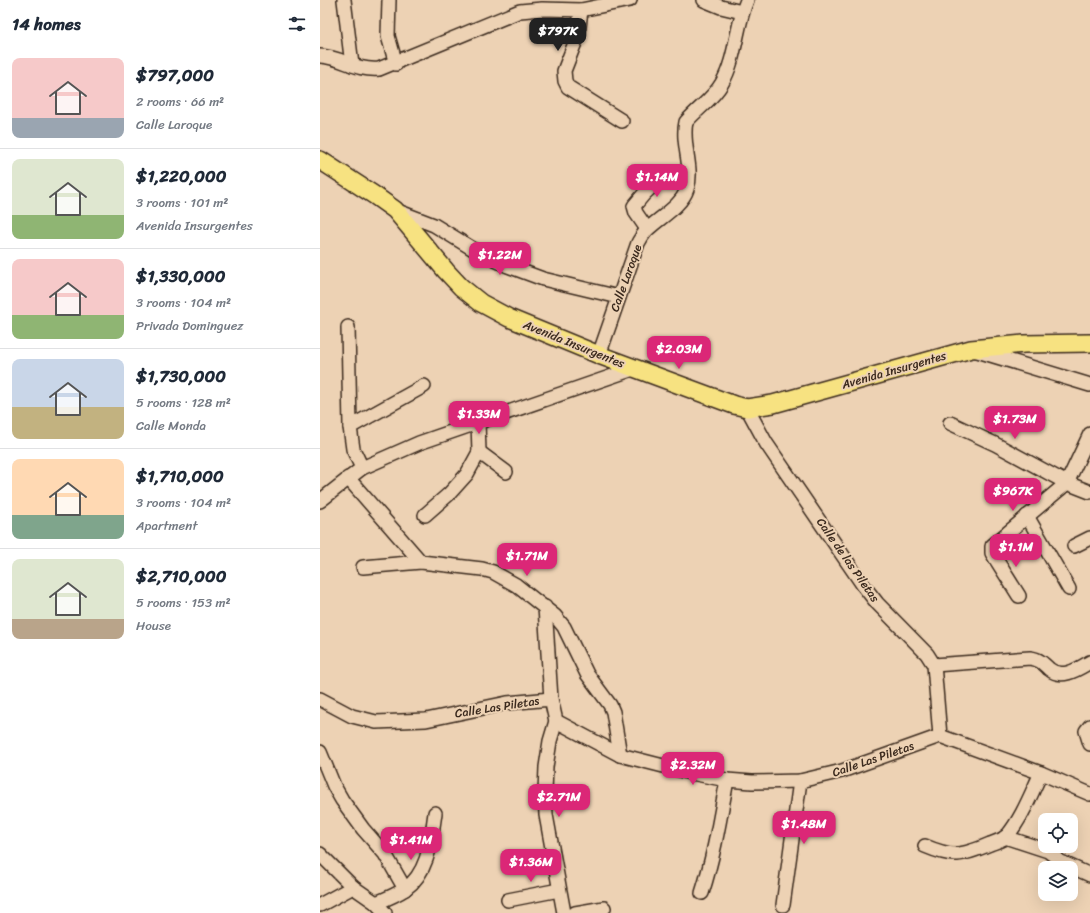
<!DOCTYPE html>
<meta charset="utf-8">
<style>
:root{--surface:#fff;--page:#f6f6f7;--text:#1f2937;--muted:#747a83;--line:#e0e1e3;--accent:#db2777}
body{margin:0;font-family:Sriracha,sans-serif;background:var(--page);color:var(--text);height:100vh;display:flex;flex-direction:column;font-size:15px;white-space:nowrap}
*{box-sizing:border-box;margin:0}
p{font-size:13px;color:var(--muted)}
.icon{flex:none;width:22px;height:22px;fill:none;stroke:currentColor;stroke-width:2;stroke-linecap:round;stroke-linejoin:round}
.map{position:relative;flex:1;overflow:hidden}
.panel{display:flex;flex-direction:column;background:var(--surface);width:320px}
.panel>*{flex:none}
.fabs{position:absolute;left:718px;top:813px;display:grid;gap:8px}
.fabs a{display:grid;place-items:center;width:40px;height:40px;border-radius:8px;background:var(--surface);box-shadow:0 4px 16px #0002;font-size:20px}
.price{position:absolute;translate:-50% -34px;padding:0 9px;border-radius:8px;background:var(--accent);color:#fff;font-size:13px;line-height:26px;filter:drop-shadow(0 1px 2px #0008)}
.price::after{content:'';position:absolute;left:50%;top:24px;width:12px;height:9px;margin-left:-6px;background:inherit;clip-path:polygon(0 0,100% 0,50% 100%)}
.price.active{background:#222;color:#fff}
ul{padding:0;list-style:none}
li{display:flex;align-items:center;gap:12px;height:100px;padding:0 12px}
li+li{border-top:1px solid var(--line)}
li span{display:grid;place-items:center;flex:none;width:112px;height:80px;border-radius:8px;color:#555}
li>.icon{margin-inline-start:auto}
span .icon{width:48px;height:48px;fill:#fffc;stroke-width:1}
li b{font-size:17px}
h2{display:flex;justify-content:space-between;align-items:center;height:48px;padding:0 12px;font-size:17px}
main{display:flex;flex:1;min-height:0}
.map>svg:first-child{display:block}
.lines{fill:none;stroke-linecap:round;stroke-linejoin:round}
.minor-casing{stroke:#3b2a1e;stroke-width:16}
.major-casing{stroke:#3b2a1e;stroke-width:20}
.minor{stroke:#edd2b4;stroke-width:13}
.major{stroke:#f7e281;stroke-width:17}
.labels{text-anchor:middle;stroke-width:4;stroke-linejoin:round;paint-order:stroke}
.street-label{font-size:12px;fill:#3b2a1e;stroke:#edd2b4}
</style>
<main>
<section class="panel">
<h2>14 homes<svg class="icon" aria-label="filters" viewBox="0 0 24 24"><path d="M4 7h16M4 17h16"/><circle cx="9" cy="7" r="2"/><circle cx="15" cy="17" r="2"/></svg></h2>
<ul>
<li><span style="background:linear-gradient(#f6c9c9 75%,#9aa5b1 0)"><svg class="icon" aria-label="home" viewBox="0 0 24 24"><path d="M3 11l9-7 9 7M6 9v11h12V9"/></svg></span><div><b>$797,000</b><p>2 rooms · 66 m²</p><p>Calle Laroque</p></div></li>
<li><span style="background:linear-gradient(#dfe7d0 70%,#8fb573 0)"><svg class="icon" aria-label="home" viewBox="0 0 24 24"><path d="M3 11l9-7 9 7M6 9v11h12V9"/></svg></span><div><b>$1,220,000</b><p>3 rooms · 101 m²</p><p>Avenida Insurgentes</p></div></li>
<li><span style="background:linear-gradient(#f6c9c9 70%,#8fb573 0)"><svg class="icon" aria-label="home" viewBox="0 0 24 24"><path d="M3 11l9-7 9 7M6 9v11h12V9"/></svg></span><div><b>$1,330,000</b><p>3 rooms · 104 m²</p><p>Privada Dominguez</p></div></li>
<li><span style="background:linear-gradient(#c9d6e8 60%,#c2b280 0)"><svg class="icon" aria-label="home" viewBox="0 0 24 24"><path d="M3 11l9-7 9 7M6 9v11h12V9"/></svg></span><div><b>$1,730,000</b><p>5 rooms · 128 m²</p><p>Calle Monda</p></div></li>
<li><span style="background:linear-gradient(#ffd9b3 70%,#7fa58c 0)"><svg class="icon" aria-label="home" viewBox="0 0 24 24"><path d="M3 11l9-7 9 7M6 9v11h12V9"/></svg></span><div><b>$1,710,000</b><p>3 rooms · 104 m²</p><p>Apartment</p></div></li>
<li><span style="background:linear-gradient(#dfe7d0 75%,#b9a48a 0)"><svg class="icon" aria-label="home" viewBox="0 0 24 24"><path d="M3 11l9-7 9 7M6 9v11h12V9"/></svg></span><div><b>$2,710,000</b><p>5 rooms · 153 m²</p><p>House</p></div></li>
</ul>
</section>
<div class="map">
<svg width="770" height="913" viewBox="0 0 770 913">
<rect width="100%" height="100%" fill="#edd2b4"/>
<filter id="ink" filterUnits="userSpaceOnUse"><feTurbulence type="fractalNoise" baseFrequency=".025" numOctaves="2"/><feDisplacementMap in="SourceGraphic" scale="8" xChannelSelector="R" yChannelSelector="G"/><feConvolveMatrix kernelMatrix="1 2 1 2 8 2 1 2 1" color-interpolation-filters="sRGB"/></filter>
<g filter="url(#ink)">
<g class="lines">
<!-- minor casing -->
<g class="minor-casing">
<g id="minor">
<path d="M24 0 32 65"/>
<path d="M69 0 68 36 76 64"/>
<path d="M384 0 401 7 422 12"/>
<path d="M261 10 258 35 244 71 245 81 248 87 256 92 302 121"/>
<path d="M0 56C22 57 35 71 59 69L200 11 222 9 261 10 310 0"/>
<path d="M75 210 114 225 158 252 188 266 223 279 299 297"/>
<path d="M327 229 316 213 314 206 324 194 342 177"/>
<path d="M28 327 30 427 33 449 42 468"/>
<path d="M654 350 770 385"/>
<path d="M279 355 318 243C321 238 324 232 329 228 341 217 362 205 367 189 374 167 361 144 366 122 378 108 393 99 402 83 416 59 416 26 427 0"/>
<path d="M427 408 446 443 543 585 557 603 607 654 614 665 620 736"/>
<path d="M630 423 675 444 747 483 770 492"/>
<path d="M30 427 104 386"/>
<path d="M159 452 186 472"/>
<path d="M28 478 101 562 162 569 173 572 196 585 235 616 244 627 267 674 290 705 293 712 300 755"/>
<path d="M0 501 42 468 99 443 316 368"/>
<path d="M105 515 129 494 147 474 159 452 158 422"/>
<path d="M707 516 749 589"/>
<path d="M754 546 770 538"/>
<path d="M43 567 101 562"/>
<path d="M699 596 672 553V546L747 483 770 434"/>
<path d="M225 607 231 699"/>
<path d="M614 665 710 658C719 659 723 663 729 669 742 680 758 669 770 662"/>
<path d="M0 699 32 716 56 722 106 720 187 703 231 699 236 721 300 755 371 773 407 780 432 782 480 781 522 771 620 736 721 773 770 794"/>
<path d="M236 721 230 741 226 767 225 792 226 815 244 913"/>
<path d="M770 726 766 731 770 744"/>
<path d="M0 752 14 786 22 800 43 829 65 854 85 889"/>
<path d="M685 837 728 851 736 857 740 868"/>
<path d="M605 846C633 858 642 856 670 844 675 842 683 840 687 836 702 818 711 794 721 773"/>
<path d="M0 854 33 887 56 903 65 913"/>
<path d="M739 861 770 875"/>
<path d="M382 893C394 856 400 818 407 780"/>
<path d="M188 900 239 890"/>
<path d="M56 903C66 899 76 895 85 889 109 872 111 840 115 813"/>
<path d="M0 905 33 887"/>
<path d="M463 905 480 781"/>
<path d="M255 913 284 908"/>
</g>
</g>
<!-- major casing -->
<g class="major-casing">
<path id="major" d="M0 160 54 195 75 210 126 271 141 287 161 303 189 318 279 355 414 405 427 408 453 404 651 349 704 344 770 343"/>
</g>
<!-- minor -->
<use href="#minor" class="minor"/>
<!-- major -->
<use href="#major" class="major"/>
</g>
</g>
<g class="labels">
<!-- street labels -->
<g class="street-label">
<text transform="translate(306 278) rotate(-70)" y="4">Calle Laroque</text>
<text transform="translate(254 344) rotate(22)" y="4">Avenida Insurgentes</text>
<text transform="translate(574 370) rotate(-16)" y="4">Avenida Insurgentes</text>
<text transform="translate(528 560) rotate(55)" y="4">Calle de las Piletas</text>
<text transform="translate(177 707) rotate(-9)" y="4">Calle Las Piletas</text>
<text transform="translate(553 759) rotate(-19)" y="4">Calle Las Piletas</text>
</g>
</g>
</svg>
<div class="fabs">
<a><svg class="icon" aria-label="locate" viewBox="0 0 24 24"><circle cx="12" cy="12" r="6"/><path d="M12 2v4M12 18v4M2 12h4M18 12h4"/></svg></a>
<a><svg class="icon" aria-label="layers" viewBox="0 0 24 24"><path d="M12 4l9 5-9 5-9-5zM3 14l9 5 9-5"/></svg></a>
</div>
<b class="price active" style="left:238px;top:52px">$797K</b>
<b class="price" style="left:337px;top:198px">$1.14M</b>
<b class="price" style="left:180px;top:276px">$1.22M</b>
<b class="price" style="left:359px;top:370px">$2.03M</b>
<b class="price" style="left:159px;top:435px">$1.33M</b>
<b class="price" style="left:695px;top:440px">$1.73M</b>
<b class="price" style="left:693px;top:512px">$967K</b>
<b class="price" style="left:696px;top:568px">$1.1M</b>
<b class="price" style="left:207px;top:577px">$1.71M</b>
<b class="price" style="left:373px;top:786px">$2.32M</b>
<b class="price" style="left:239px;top:818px">$2.71M</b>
<b class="price" style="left:484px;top:845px">$1.48M</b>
<b class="price" style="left:91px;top:861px">$1.41M</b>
<b class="price" style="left:211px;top:883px">$1.36M</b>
</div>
</main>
